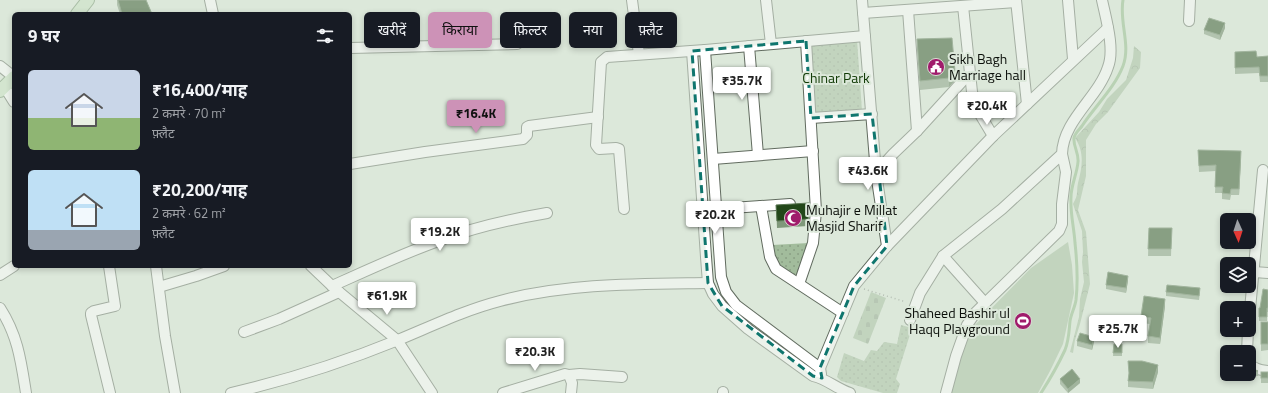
<!DOCTYPE html>
<html lang="hi">
<meta charset="utf-8">
<style>
:root{--surface:#171b24;--page:#242831;--text:#f1f3f6;--muted:#9ea1a6;--accent:#cd92b7}
body{margin:0;font-family:"Titillium Web","Noto Sans Devanagari",sans-serif;background:var(--page);color:var(--text);height:100vh;display:flex;flex-direction:column;font-size:15px;white-space:nowrap}
*{box-sizing:border-box;margin:0}
p{font-size:13px;color:var(--muted)}
.icon{flex:none;width:22px;height:22px;fill:none;stroke:currentColor;stroke-width:2;stroke-linecap:round;stroke-linejoin:round}
.map{position:relative;flex:1;overflow:hidden}
.details{position:absolute;left:12px;top:12px;width:340px;height:256px;display:flex;flex-direction:column;background:var(--surface);border-radius:6px;box-shadow:0 2px 6px #0003}
.details>*{flex:none}
.hud{position:absolute;left:364px;top:12px;width:380px;height:36px;display:flex;gap:8px}
.needle{width:26px;rotate:177deg}
.fabs{position:absolute;left:1220px;top:213px;display:grid;gap:8px}
.fabs a{display:grid;place-items:center;width:36px;height:36px;border-radius:6px;background:var(--surface);box-shadow:0 2px 6px #0003;font-size:20px}
.price{position:absolute;translate:-50% -34px;padding:0 9px;border-radius:4px;background:#fff;color:#222;font-size:13px;line-height:26px;filter:drop-shadow(0 1px 2px #0008)}
.price::after{content:'';position:absolute;left:50%;top:24px;width:12px;height:9px;margin-left:-6px;background:inherit;clip-path:polygon(0 0,100% 0,50% 100%)}
.price.selected{background:var(--accent);color:#111}
ul{padding:0;list-style:none}
li{display:flex;align-items:center;gap:12px;height:100px;padding:0 16px}
li span{display:grid;place-items:center;flex:none;width:112px;height:80px;border-radius:6px;color:#555}
li>.icon{margin-inline-start:auto}
span .icon{width:48px;height:48px;fill:#fffc;stroke-width:1}
li b{font-size:17px}
h2{display:flex;justify-content:space-between;align-items:center;height:48px;padding:0 16px;font-size:17px}
.pill{padding:0 14px;border-radius:6px;background:var(--surface);box-shadow:0 2px 6px #0003;font-size:14px;line-height:36px}
.pill.selected{background:var(--accent);color:#111}
.map>svg:first-child{display:block}
.grass{fill:url(#grass-dots)}
.forest{fill:url(#forest-crowns)}
.cemetery{fill:url(#cemetery-stones)}
.pitch{fill:#a2bc9c}
.lines{fill:none;stroke-linecap:round;stroke-linejoin:round}
.stream{stroke:#8eb885;stroke-width:3}
.minor-casing{stroke:#616b5f;stroke-width:12}
.major-casing{stroke:#6c8c66;stroke-width:14}
.path{stroke:#838b81;stroke-width:1.5;stroke-dasharray:1 3;stroke-linecap:butt}
.minor{stroke:#fff;stroke-width:10}
.major{stroke:#c7e3c1;stroke-width:12}
.wall{fill:#7f987a}
.shaded-wall{fill:#5a7753}
.building{fill:#224719;stroke:#5a7753}
.marked{fill:none;stroke:#0f766e;stroke-width:3;stroke-dasharray:8 5;stroke-linejoin:round}
.labels{text-anchor:middle;stroke-width:4;stroke-linejoin:round;paint-order:stroke}
.poi-label{font-size:14px;fill:#0b0f0a;stroke:#dce8da;text-anchor:start}
.park-label{font-size:14px;fill:#0f3904;stroke:#dce8da}
</style>
<div class="map">
<svg width="1268" height="393" viewBox="0 0 1268 393">
<defs>
<pattern id="grass-dots" width="8" height="8" patternUnits="userSpaceOnUse"><rect width="8" height="8" fill="#a2bc9c"/><path d="M2 2h.1M6 6h.1" fill="none" stroke="#8aa085" stroke-width="1.8" stroke-linecap="round"/></pattern>
<pattern id="forest-crowns" width="20" height="18" patternUnits="userSpaceOnUse"><rect width="20" height="18" fill="#a2bc9c"/><path d="M2 6a3 3 0 1 1 6 0M12 15a3 3 0 1 1 6 0" fill="none" stroke="#8aa085"/></pattern>
<pattern id="cemetery-stones" width="16" height="16" patternUnits="userSpaceOnUse"><rect width="16" height="16" fill="#a2bc9c"/><path d="M2 7V4a2 2 0 0 1 4 0v3zM10 15v-3a2 2 0 0 1 4 0v3z" fill="#8aa085"/></pattern>
</defs>
<rect width="100%" height="100%" fill="#dce8da"/>
<!-- grass -->
<g class="grass">
<path d="M857 40 862 111 815 115 810 44Z"/>
<path d="M809 243 798 279 775 264 772 245Z"/>
<path d="M901 325 912 328 896 379 900 384 897 393H883L841 381 837 377 844 353 864 361 871 350 877 351 884 342 897 344Z"/>
</g>
<!-- forest -->
<path class="forest" d="M1134 46 1141 52 1140 68 1108 112 1096 124 1086 140V176L1078 210 1086 232 1090 284 1080 324 1075 340 1073 353 1070 352 1079 317 1080 299 1084 282 1082 262 1083 252 1082 231 1073 204C1079 193 1076 194 1078 183 1082 167 1085 153 1075 138L1099 112 1107 99 1126 80 1133 58Z"/>
<!-- cemetery -->
<path class="cemetery" d="M871 292 886 298 868 344 853 338Z"/>
<!-- pitch -->
<path class="pitch" d="M1068 242 1072 265 1074 293 1063 344 1050 371 1038 393H950L956 370 970 330 1031 268Z"/>
<g class="lines">
<!-- stream -->
<path class="stream" d="M1041 393C1050 379 1058 365 1065 350 1069 340 1069 331 1070 321 1071 314 1075 307 1076 300 1078 282 1077 261 1075 243 1074 227 1070 213 1071 197 1071 185 1077 174 1078 162 1079 153 1073 146 1074 138 1075 133 1079 130 1082 126 1095 106 1114 89 1123 66 1131 45 1119 22 1123 0"/>
<!-- minor casing -->
<g class="minor-casing">
<g id="minor">
<path d="M210 0 213 14"/>
<path d="M632 0 639 54"/>
<path d="M766 0 771 44"/>
<path d="M1016 0 1027 104"/>
<path d="M1068 0 1073 59"/>
<path d="M963 6 972 92 978 111 993 136"/>
<path d="M908 10 917 131"/>
<path d="M863 13 1016 2"/>
<path d="M1189 21 1190 0"/>
<path d="M749 46 758 155"/>
<path d="M350 48 517 44"/>
<path d="M705 50 721 277 726 292 736 305 820 368 821 374"/>
<path d="M692 51 706 257 708 283 713 294 722 306 748 329 813 376C827 379 837 389 850 393"/>
<path d="M0 66 14 77"/>
<path d="M4 86 14 102"/>
<path d="M811 118 872 114"/>
<path d="M713 159 813 151"/>
<path d="M350 164 425 152 523 139 527 135V127L529 126 598 117"/>
<path d="M876 173 893 154 917 131 969 74"/>
<path d="M761 206 770 257 776 269 843 313"/>
<path d="M624 209 619 149 616 148 599 149 596 145 601 62 607 57 705 50 865 36"/>
<path d="M717 209 790 204"/>
<path d="M887 246 993 136 1108 28"/>
<path d="M943 256 985 303"/>
<path d="M109 266 115 306 94 311 91 313V315L110 393"/>
<path d="M156 266 165 336 175 393"/>
<path d="M311 266 332 286 397 340 432 393"/>
<path d="M1254 272 1268 273"/>
<path d="M0 275 14 266"/>
<path d="M799 284 813 243 816 211 806 41"/>
<path d="M332 286C368 270 404 253 441 240 475 227 512 219 547 213"/>
<path d="M159 287 196 276 224 266"/>
<path d="M0 308C18 336 21 361 26 393"/>
<path d="M910 320 920 293 943 256 1002 209 1062 154C1063 120 1098 98 1108 67 1115 49 1106 19 1102 0"/>
<path d="M1249 320 1263 170"/>
<path d="M244 332 279 319 339 292"/>
<path d="M1247 352 1248 330"/>
<path d="M1249 363C1254 369 1260 370 1268 371"/>
<path d="M820 368 854 286 887 246 876 173 862 0"/>
<path d="M569 375 572 383 571 393"/>
<path d="M231 393C288 380 344 362 398 340 432 326 465 310 500 301 567 283 639 284 708 283"/>
<path d="M503 393 565 374 569 375 580 374 622 377"/>
<path d="M723 393V392"/>
<path d="M946 393 956 356 967 325 976 312 1059 231 1062 224V204L1066 172 1062 154"/>
</g>
</g>
<!-- major casing -->
<g class="major-casing">
<g id="major">
<path d="M77 14 88 0"/>
<path d="M0 91 14 77"/>
</g>
</g>
<!-- path -->
<path class="path" d="M864 289 906 302"/>
<!-- minor -->
<use href="#minor" class="minor"/>
<!-- major -->
<use href="#major" class="major"/>
</g>
<!-- wall -->
<g class="wall">
<path d="M117 0H146L152 14H120L117 5Z"/>
<path d="M1225 28 1220 40 1204 34V30Z"/>
<path d="M917 39 955 80 949 87 920 90 917 48Z"/>
<path d="M1235 52 1257 57 1268 56V82H1260L1259 73 1235 74Z"/>
<path d="M1198 150 1241 157 1239 195H1231L1230 200 1222 199V193H1215L1216 171 1199 172Z"/>
<path d="M776 205 809 210 808 226 777 228Z"/>
<path d="M1149 228H1172L1171 256H1148Z"/>
<path d="M1128 280 1126 293 1106 289V285Z"/>
<path d="M1268 290V312H1267V321H1259V308H1260Z"/>
<path d="M1166 292H1200L1199 300 1166 296Z"/>
<path d="M1165 306 1160 344 1148 343V336L1150 324 1141 323V316Z"/>
<path d="M1261 322H1268V350L1261 351Z"/>
<path d="M1077 341 1094 342 1092 350 1077 346Z"/>
<path d="M1114 344H1122V356H1113Z"/>
<path d="M1128 361 1158 372 1153 389 1128 387V381L1129 374Z"/>
<path d="M1249 367 1258 371V376L1239 377V374H1249Z"/>
<rect x="1261" y="372" width="7" height="11"/>
<path d="M1060 379 1080 383 1068 393 1060 384Z"/>
</g>
<!-- shaded-wall -->
<g class="shaded-wall">
<path d="M1225 23V28L1220 40V35Z"/>
<path d="M955 71V80L949 87V78Z"/>
<path d="M1241 151V157L1239 195V189Z"/>
<path d="M1128 276V280L1126 293V288Z"/>
<path d="M1165 299V306L1160 344V338Z"/>
<path d="M1094 337V342L1092 350V345Z"/>
<path d="M1158 365V372L1153 389V382Z"/>
<path d="M1080 379V383L1068 393V389Z"/>
</g>
<!-- building -->
<g class="building">
<path d="M118 0H146L152 14H122Z"/>
<path d="M1209 18 1225 23 1220 35 1204 30Z"/>
<path d="M952 38 955 71 949 78 920 81 917 39Z"/>
<path d="M1256 51 1257 57 1268 56V76H1260L1259 67 1235 68V52Z"/>
<path d="M1198 150 1241 151 1239 189H1231L1230 194 1222 193 1223 187H1215L1216 165 1199 166Z"/>
<path d="M809 203 808 219 777 221 776 205Z"/>
<path d="M1149 228H1172L1171 249H1148Z"/>
<path d="M1108 272 1128 276 1126 288 1106 285Z"/>
<path d="M1167 285 1200 288 1199 296 1166 292Z"/>
<path d="M1263 289 1268 290V308H1267V317H1259V308H1260Z"/>
<path d="M1144 296 1165 299 1160 338 1148 336 1151 318 1141 316Z"/>
<rect x="1261" y="322" width="7" height="22"/>
<path d="M1080 333 1094 337 1092 345 1077 341Z"/>
<path d="M1114 344H1122V353H1113Z"/>
<path d="M1128 361H1142L1158 365 1153 382 1128 381 1129 373Z"/>
<path d="M1249 367 1258 371 1249 372Z"/>
<path d="M1072 369 1080 379 1068 389 1060 379Z"/>
<rect x="1261" y="372" width="7" height="6"/>
</g>
<!-- marked area -->
<path d="M0 0H1268V393H0ZM806 41 811 118 872 114 887 246 854 286 820 368 822 378 813 376 722 306 708 283 692 51Z" fill="#dce8da" fill-opacity=".55" fill-rule="evenodd"/>
<path class="marked" d="M806 41 811 118 872 114 887 246 854 286 820 368 822 378 813 376 722 306 708 283 692 51Z"/>
<!-- icons -->
<defs>
<g id="civic-disc" transform="scale(0.9)"><circle r="9.5" fill="#a01c6b" stroke="#dce8da"/><path d="M-.6-6.5H3V-4.5H.6V-3L4-1V1h2V6H-6V1h2V-1L-.6-3ZM-1.2 2.5V6h2.4V2.5Z" fill="#fff"/></g>
<g id="mosque-disc" transform="scale(0.9)"><circle r="9.5" fill="#a01c6b" stroke="#dce8da"/><path d="M3.5-4.9A6 6 0 1 0 3.5 4.9A5 5 0 1 1 3.5-4.9Z" fill="#fff"/></g>
<g id="stadium-disc" transform="scale(0.9)"><circle r="9.5" fill="#a01c6b" stroke="#dce8da"/><path d="M0-5a6.5 5 0 1 0 0 10a6.5 5 0 1 0 0-10ZM-3.5-1.8h7v3.6h-7Z" fill="#fff"/></g>
</defs>
<g fill-rule="evenodd">
<use href="#civic-disc" x="936" y="67"/>
<use href="#mosque-disc" x="793" y="218"/>
<use href="#stadium-disc" x="1023" y="321"/>
</g>
<g class="labels">
<!-- poi labels -->
<g class="poi-label">
<text x="949" y="64">Sikh Bagh<tspan x="949" dy="16">Marriage hall</tspan></text>
<text x="806" y="215">Muhajir e Millat<tspan x="806" dy="16">Masjid Sharif</tspan></text>
<text x="1010" y="318" text-anchor="end">Shaheed Bashir ul<tspan x="1010" dy="16">Haqq Playground</tspan></text>
</g>
<!-- park labels -->
<g class="park-label">
<text x="836" y="83">Chinar Park</text>
</g>
</g>
</svg>
<div class="fabs">
<a><svg class="needle" viewBox="-14 -14 28 28"><path d="M0-13l5 13h-10z" fill="#e53935"/><path d="M0 13l5-13h-10z" fill="#9ea1a6"/></svg></a>
<a><svg class="icon" aria-label="layers" viewBox="0 0 24 24"><path d="M12 4l9 5-9 5-9-5zM3 14l9 5 9-5"/></svg></a>
<a>+</a>
<a>−</a>
</div>
<b class="price" style="left:742px;top:101px">₹35.7K</b>
<b class="price" style="left:987px;top:126px">₹20.4K</b>
<b class="price selected" style="left:476px;top:134px">₹16.4K</b>
<b class="price" style="left:868px;top:191px">₹43.6K</b>
<b class="price" style="left:715px;top:235px">₹20.2K</b>
<b class="price" style="left:440px;top:252px">₹19.2K</b>
<b class="price" style="left:387px;top:316px">₹61.9K</b>
<b class="price" style="left:1118px;top:349px">₹25.7K</b>
<b class="price" style="left:535px;top:372px">₹20.3K</b>
<div class="hud">
<a class="pill">खरीदें</a>
<a class="pill selected">किराया</a>
<a class="pill">फ़िल्टर</a>
<a class="pill">नया</a>
<a class="pill">फ़्लैट</a>
</div>
<section class="details">
<h2>9 घर<svg class="icon" aria-label="filters" viewBox="0 0 24 24"><path d="M4 7h16M4 17h16"/><circle cx="9" cy="7" r="2"/><circle cx="15" cy="17" r="2"/></svg></h2>
<ul>
<li><span style="background:linear-gradient(#c9d6e8 60%,#8fb573 0)"><svg class="icon" aria-label="home" viewBox="0 0 24 24"><path d="M3 11l9-7 9 7M6 9v11h12V9"/></svg></span><div><b>₹16,400/माह</b><p>2 कमरे · 70 m²</p><p>फ़्लैट</p></div></li>
<li><span style="background:linear-gradient(#bfe0f5 75%,#9aa5b1 0)"><svg class="icon" aria-label="home" viewBox="0 0 24 24"><path d="M3 11l9-7 9 7M6 9v11h12V9"/></svg></span><div><b>₹20,200/माह</b><p>2 कमरे · 62 m²</p><p>फ़्लैट</p></div></li>
</ul>
</section>
</div>
